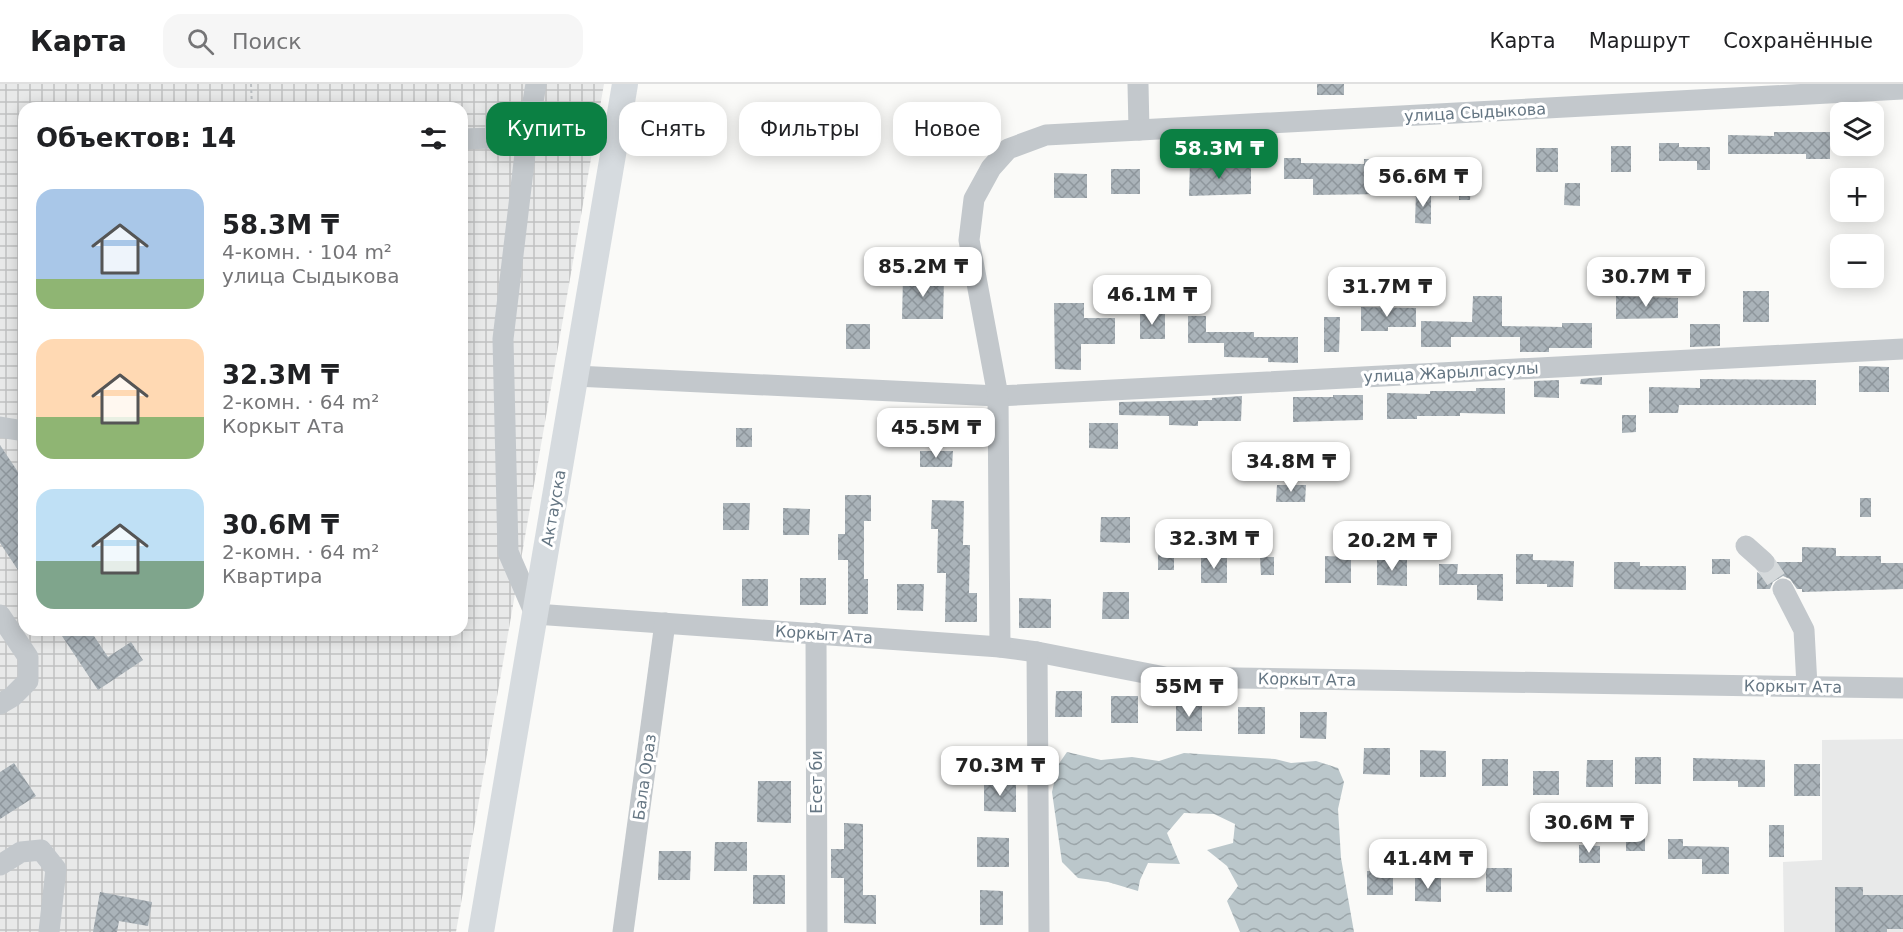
<!DOCTYPE html>
<html lang="ru">
<meta charset="utf-8">
<style>
:root{--surface:#fff;--page:#f6f6f6;--text:#202124;--muted:#757577;--line:#e0e0e0;--accent:#0b8043}
body{margin:0;font-family:"DejaVu Sans",sans-serif;background:var(--page);color:var(--text);height:100vh;display:flex;flex-direction:column;font-size:22px;white-space:nowrap}
*{box-sizing:border-box;margin:0}
p{font-size:20px;color:var(--muted)}
.icon{flex:none;width:33px;height:33px;fill:none;stroke:currentColor;stroke-width:2;stroke-linecap:round;stroke-linejoin:round}
.map{position:relative;flex:1;overflow:hidden}
.side{position:absolute;left:18px;top:18px;width:450px;height:534px;display:flex;flex-direction:column;background:var(--surface);border-radius:18px;box-shadow:0 3px 15px #0003}
.side>*{flex:none}
.top-card{position:absolute;left:486px;top:18px;width:570px;height:54px;display:flex;gap:12px}
.tools{position:absolute;left:1830px;top:18px;display:grid;gap:12px}
.tools a{display:grid;place-items:center;width:54px;height:54px;border-radius:12px;background:var(--surface);box-shadow:0 3px 15px #0003;font-size:30px}
.price{position:absolute;translate:-50% -51px;padding:0 14px;border-radius:12px;background:#fff;color:#222;font-size:20px;line-height:39px;filter:drop-shadow(0 2px 3px #0008)}
.price::after{content:'';position:absolute;left:50%;top:36px;width:18px;height:14px;margin-left:-9px;background:inherit;clip-path:polygon(0 0,100% 0,50% 100%)}
.price.current{background:var(--accent);color:#fff}
ul{padding:0;list-style:none}
li{display:flex;align-items:center;gap:18px;height:150px;padding:0 18px}
li span{display:grid;place-items:center;flex:none;width:168px;height:120px;border-radius:18px;color:#555}
li>.icon{margin-inline-start:auto}
span .icon{width:72px;height:72px;fill:#fffc;stroke-width:1}
li b{font-size:26px}
h2{display:flex;justify-content:space-between;align-items:center;height:72px;padding:0 18px;font-size:26px}
.chip{padding:0 21px;border-radius:18px;background:var(--surface);box-shadow:0 3px 15px #0003;font-size:21px;line-height:54px}
.chip.current{background:var(--accent);color:#fff}
header{display:flex;align-items:center;gap:36px;box-sizing:border-box;height:84px;padding:0 30px;background:var(--surface);border-bottom:2px solid var(--line)}
header strong{font-size:28px}
nav{display:flex;gap:33px;margin-inline-start:auto;font-size:21px}
.search{width:420px;height:54px;background:var(--page);display:flex;align-items:center;gap:15px;box-sizing:border-box;padding:0 21px;border-radius:18px;color:var(--muted);font-size:22px}
.map>svg:first-child{display:block}
.built{fill:#e8e9e9}
.industrial{fill:url(#industrial-grid);fill-rule:evenodd}
.water{fill:url(#water-waves)}
.building{fill:url(#building-cross-hatch)}
.lines{fill:none;stroke-linecap:round;stroke-linejoin:round}
.minor-tunnel{stroke:#d5d9db;stroke-width:21;stroke-dasharray:21 10;stroke-linecap:butt}
.path{stroke:#bbbfc2;stroke-width:2;stroke-dasharray:3 3;stroke-linecap:butt}
.minor{stroke:#c3c8cc;stroke-width:21}
.major{stroke:#d6dbdf;stroke-width:26}
.labels{text-anchor:middle;stroke-width:6;stroke-linejoin:round;paint-order:stroke}
.street-label{font-size:16px;fill:#657683;stroke:#fff}
</style>
<header>
<strong>Карта</strong>
<div class="search"><svg class="icon" aria-label="search" viewBox="0 0 24 24"><circle cx="10" cy="10" r="6"/><path d="M15 15l6 6"/></svg>Поиск</div>
<nav><a>Карта</a><a>Маршрут</a><a>Сохранённые</a></nav>
</header>
<div class="map">
<svg width="1903" height="848" viewBox="0 0 1903 848">
<defs>
<pattern id="industrial-grid" width="8" height="8" patternUnits="userSpaceOnUse" patternTransform="scale(1.5)"><rect width="8" height="8" fill="#e8e9e9"/><path d="M0 4h8M4 0v8" fill="none" stroke="#c0c1c2"/></pattern>
<pattern id="water-waves" width="16" height="10" patternUnits="userSpaceOnUse" patternTransform="scale(1.5)"><rect width="16" height="10" fill="#bbc7cb"/><path d="M0 5q4-4 8 0t8 0" fill="none" stroke="#9ca6aa"/></pattern>
<pattern id="building-cross-hatch" width="8" height="8" patternUnits="userSpaceOnUse" patternTransform="scale(1.5)"><rect width="8" height="8" fill="#aab3b9"/><path d="M0 0l8 8M0 8l8-8" fill="none" stroke="#8e969c"/></pattern>
</defs>
<rect width="100%" height="100%" fill="#fafaf8"/>
<!-- built -->
<path class="built" d="M1903 655V848H1784L1783 778 1822 776V656Z"/>
<!-- industrial -->
<path class="industrial" d="M0 0H604L456 848H0ZM24 24H462V546H24Z"/>
<!-- water -->
<path class="water" d="M1067 668 1101 676 1132 673 1159 677 1184 669 1275 675 1291 679 1316 677 1338 684 1344 698 1338 725 1341 774 1354 848H1240L1227 817 1238 802 1227 782 1207 766 1233 759 1235 740 1214 730 1184 729 1167 749 1180 780 1148 779 1140 796 1138 807 1108 798 1078 794 1062 778 1052 708 1058 681Z"/>
<!-- building -->
<g class="building">
<rect x="1317" y="0" width="27" height="11"/>
<path d="M1774 48H1830V75H1806V70H1728V51L1774 52Z"/>
<path d="M1659 59H1679V63H1710V86H1697V77H1659Z"/>
<rect x="1611" y="62" width="20" height="26"/>
<rect x="1536" y="64" width="22" height="24"/>
<path d="M1284 74H1301V79L1364 80V75H1385V110L1313 111V95H1284Z"/>
<path d="M1190 78 1212 79V82H1251V110L1189 112Z"/>
<rect x="1111" y="85" width="29" height="25"/>
<path d="M1054 89 1087 90V114H1054Z"/>
<path d="M1459 97H1471L1470 116H1459Z"/>
<path d="M1565 99H1580V122L1564 121Z"/>
<path d="M1416 109H1431V140L1415 139Z"/>
<path d="M903 194H944L943 235H902Z"/>
<rect x="1743" y="207" width="26" height="31"/>
<path d="M1473 212H1502V242L1562 243V239H1592V264H1549V268H1520V253H1451V263H1421V237L1472 238Z"/>
<path d="M1616 212 1678 214V234L1616 235Z"/>
<path d="M1054 219H1084V234H1115V260H1081V286L1055 285Z"/>
<path d="M1361 223 1416 224V243H1388V247H1361Z"/>
<rect x="1140" y="229" width="25" height="26"/>
<path d="M1188 232H1206V248H1254V253H1298V279L1268 278V274L1224 273V259H1188Z"/>
<path d="M1324 233H1340L1339 268H1324Z"/>
<rect x="846" y="240" width="24" height="25"/>
<path d="M1690 240H1720V262L1690 263Z"/>
<path d="M1859 282 1889 283V308H1859Z"/>
<path d="M1602 293V301L1580 300 1581 295Z"/>
<path d="M1700 295 1816 296V321H1679L1678 329H1649V303L1700 304Z"/>
<path d="M1559 296V314L1534 313V297Z"/>
<path d="M1476 304H1505V330L1460 329V332H1417V335H1387V309L1430 310V307H1476Z"/>
<path d="M1333 311H1363V336L1293 338V313H1333Z"/>
<path d="M1242 312 1241 337H1198V342L1169 341V332L1119 331V318L1212 316V314Z"/>
<path d="M1622 331H1636V348L1622 349Z"/>
<path d="M1089 339H1118V365L1089 364Z"/>
<rect x="736" y="344" width="16" height="19"/>
<path d="M0 361 24 397V495L0 459Z"/>
<path d="M920 367H953L952 383H920Z"/>
<path d="M1277 401H1306L1305 418H1276Z"/>
<path d="M845 411H871V437H864V495H868V530H848V476H838V450H845Z"/>
<rect x="1860" y="414" width="11" height="19"/>
<path d="M932 416 964 417 963 461H970L969 509H977V538H945L946 489H937L938 445H931Z"/>
<path d="M723 419H750L749 446H723Z"/>
<path d="M783 424 810 425 809 451H783Z"/>
<path d="M1101 433H1130V459L1100 458Z"/>
<path d="M1802 463 1836 464V472H1881V479H1903V505L1802 508V505H1797L1790 495 1783 492 1773 498 1770 505H1757V488L1762 491 1769 490 1774 486 1776 478H1802Z"/>
<rect x="1158" y="467" width="16" height="19"/>
<path d="M1516 470H1533V476L1574 477 1573 503H1547V500H1516Z"/>
<path d="M1201 472 1227 473V499H1201Z"/>
<path d="M1325 472 1351 473V499H1325Z"/>
<path d="M1260 473H1274V491H1261Z"/>
<path d="M1377 475H1407V502L1377 501Z"/>
<rect x="1712" y="475" width="18" height="15"/>
<path d="M1614 478H1640V482H1686V506L1614 505Z"/>
<path d="M1439 480H1458L1457 490H1503V517L1477 516V501H1439Z"/>
<rect x="800" y="494" width="26" height="27"/>
<rect x="742" y="495" width="26" height="27"/>
<path d="M897 500H924L923 527 897 526Z"/>
<path d="M1103 508H1129V535H1102Z"/>
<path d="M1019 514 1051 515V544H1019Z"/>
<path d="M58 546H90L108 573 131 558 143 576 98 606Z"/>
<path d="M1056 607H1082V633H1055Z"/>
<rect x="1111" y="612" width="27" height="27"/>
<rect x="1176" y="621" width="26" height="26"/>
<rect x="1238" y="623" width="27" height="27"/>
<path d="M1300 628H1327L1326 655 1300 654Z"/>
<path d="M1364 664H1390V691L1363 690Z"/>
<path d="M1420 666 1446 667V693H1420Z"/>
<rect x="1635" y="673" width="26" height="27"/>
<path d="M1693 674 1765 676V703H1738V697H1693Z"/>
<rect x="1482" y="675" width="26" height="27"/>
<path d="M1587 676H1613V703H1586Z"/>
<path d="M14 679 36 712 0 735V688Z"/>
<rect x="1794" y="680" width="26" height="32"/>
<rect x="1533" y="687" width="26" height="24"/>
<path d="M758 697H791V739L757 738Z"/>
<path d="M984 699H1016V728L984 727Z"/>
<path d="M844 739 863 740V811H876V840L844 839V794H831V765H844Z"/>
<rect x="1769" y="741" width="15" height="32"/>
<rect x="1626" y="744" width="19" height="23"/>
<path d="M977 753 1009 754V783H977Z"/>
<path d="M1668 755H1683V762L1729 763V790H1702V775H1668Z"/>
<path d="M715 758H747V787H714Z"/>
<path d="M1579 761 1600 762V779H1579Z"/>
<path d="M659 767H691L690 796H658Z"/>
<rect x="1486" y="784" width="26" height="24"/>
<rect x="1367" y="787" width="26" height="24"/>
<rect x="753" y="791" width="32" height="29"/>
<path d="M1415 794H1441V818L1415 817Z"/>
<path d="M1835 803H1863V811H1903V845H1887V848H1835Z"/>
<path d="M980 806 1003 807V841H980Z"/>
<path d="M100 808 152 818 148 842 119 837 117 848H93Z"/>
</g>
<g class="lines">
<!-- minor-tunnel -->
<path class="minor-tunnel" d="M1764 478 1783 505"/>
<!-- path -->
<path class="path" d="M251 0 252 24"/>
<!-- minor -->
<g class="minor">
<path d="M536 0 527 53 503 255 508 468 535 530 1000 563 1037 568 1165 593 1903 604"/>
<path d="M1138 0 1139 46"/>
<path d="M462 55 616 50"/>
<path d="M575 292 998 312 1903 265"/>
<path d="M0 343 24 347"/>
<path d="M1746 462 1764 478"/>
<path d="M1783 505 1804 546 1807 602"/>
<path d="M0 531 28 573V597L12 613 0 620"/>
<path d="M816 549 817 848"/>
<path d="M1000 563 998 312 969 156 974 115 991 84 1008 65 1046 51 1903 5"/>
<path d="M1037 568 1039 848"/>
<path d="M0 781 21 768 41 766 56 785 49 848"/>
<path d="M623 848 665 539"/>
</g>
<!-- major -->
<path class="major" d="M481 848 625 0"/>
</g>
<g class="labels">
<!-- street labels -->
<g class="street-label">
<text transform="translate(1475 28) rotate(-3)" y="6">улица Сыдыкова</text>
<text transform="translate(1451 288) rotate(-3)" y="6">улица Жарылгасулы</text>
<text transform="translate(553 424) rotate(-80)" y="6">Актауска</text>
<text transform="translate(824 550) rotate(4)" y="6">Коркыт Ата</text>
<text transform="translate(1307 595) rotate(1)" y="6">Коркыт Ата</text>
<text transform="translate(1793 602) rotate(1)" y="6">Коркыт Ата</text>
<text transform="translate(644 693) rotate(-82)" y="6">Бала Ораз</text>
<text transform="translate(816 698) rotate(-90)" y="6">Есет би</text>
</g>
</g>
</svg>
<div class="tools">
<a><svg class="icon" aria-label="layers" viewBox="0 0 24 24"><path d="M12 4l9 5-9 5-9-5zM3 14l9 5 9-5"/></svg></a>
<a>+</a>
<a>−</a>
</div>
<b class="price current" style="left:1219px;top:96px">58.3M ₸</b>
<b class="price" style="left:1423px;top:124px">56.6M ₸</b>
<b class="price" style="left:923px;top:214px">85.2M ₸</b>
<b class="price" style="left:1646px;top:224px">30.7M ₸</b>
<b class="price" style="left:1387px;top:234px">31.7M ₸</b>
<b class="price" style="left:1152px;top:242px">46.1M ₸</b>
<b class="price" style="left:936px;top:375px">45.5M ₸</b>
<b class="price" style="left:1291px;top:409px">34.8M ₸</b>
<b class="price" style="left:1214px;top:486px">32.3M ₸</b>
<b class="price" style="left:1392px;top:488px">20.2M ₸</b>
<b class="price" style="left:1189px;top:634px">55M ₸</b>
<b class="price" style="left:1000px;top:713px">70.3M ₸</b>
<b class="price" style="left:1589px;top:770px">30.6M ₸</b>
<b class="price" style="left:1428px;top:806px">41.4M ₸</b>
<div class="top-card">
<a class="chip current">Купить</a>
<a class="chip">Снять</a>
<a class="chip">Фильтры</a>
<a class="chip">Новое</a>
</div>
<section class="side">
<h2>Объектов: 14<svg class="icon" aria-label="filters" viewBox="0 0 24 24"><path d="M4 7h16M4 17h16"/><circle cx="9" cy="7" r="2"/><circle cx="15" cy="17" r="2"/></svg></h2>
<ul>
<li><span style="background:linear-gradient(#a9c7e8 75%,#8fb573 0)"><svg class="icon" aria-label="home" viewBox="0 0 24 24"><path d="M3 11l9-7 9 7M6 9v11h12V9"/></svg></span><div><b>58.3M ₸</b><p>4-комн. · 104 m²</p><p>улица Сыдыкова</p></div></li>
<li><span style="background:linear-gradient(#ffd9b3 65%,#8fb573 0)"><svg class="icon" aria-label="home" viewBox="0 0 24 24"><path d="M3 11l9-7 9 7M6 9v11h12V9"/></svg></span><div><b>32.3M ₸</b><p>2-комн. · 64 m²</p><p>Коркыт Ата</p></div></li>
<li><span style="background:linear-gradient(#bfe0f5 60%,#7fa58c 0)"><svg class="icon" aria-label="home" viewBox="0 0 24 24"><path d="M3 11l9-7 9 7M6 9v11h12V9"/></svg></span><div><b>30.6M ₸</b><p>2-комн. · 64 m²</p><p>Квартира</p></div></li>
</ul>
</section>
</div>
